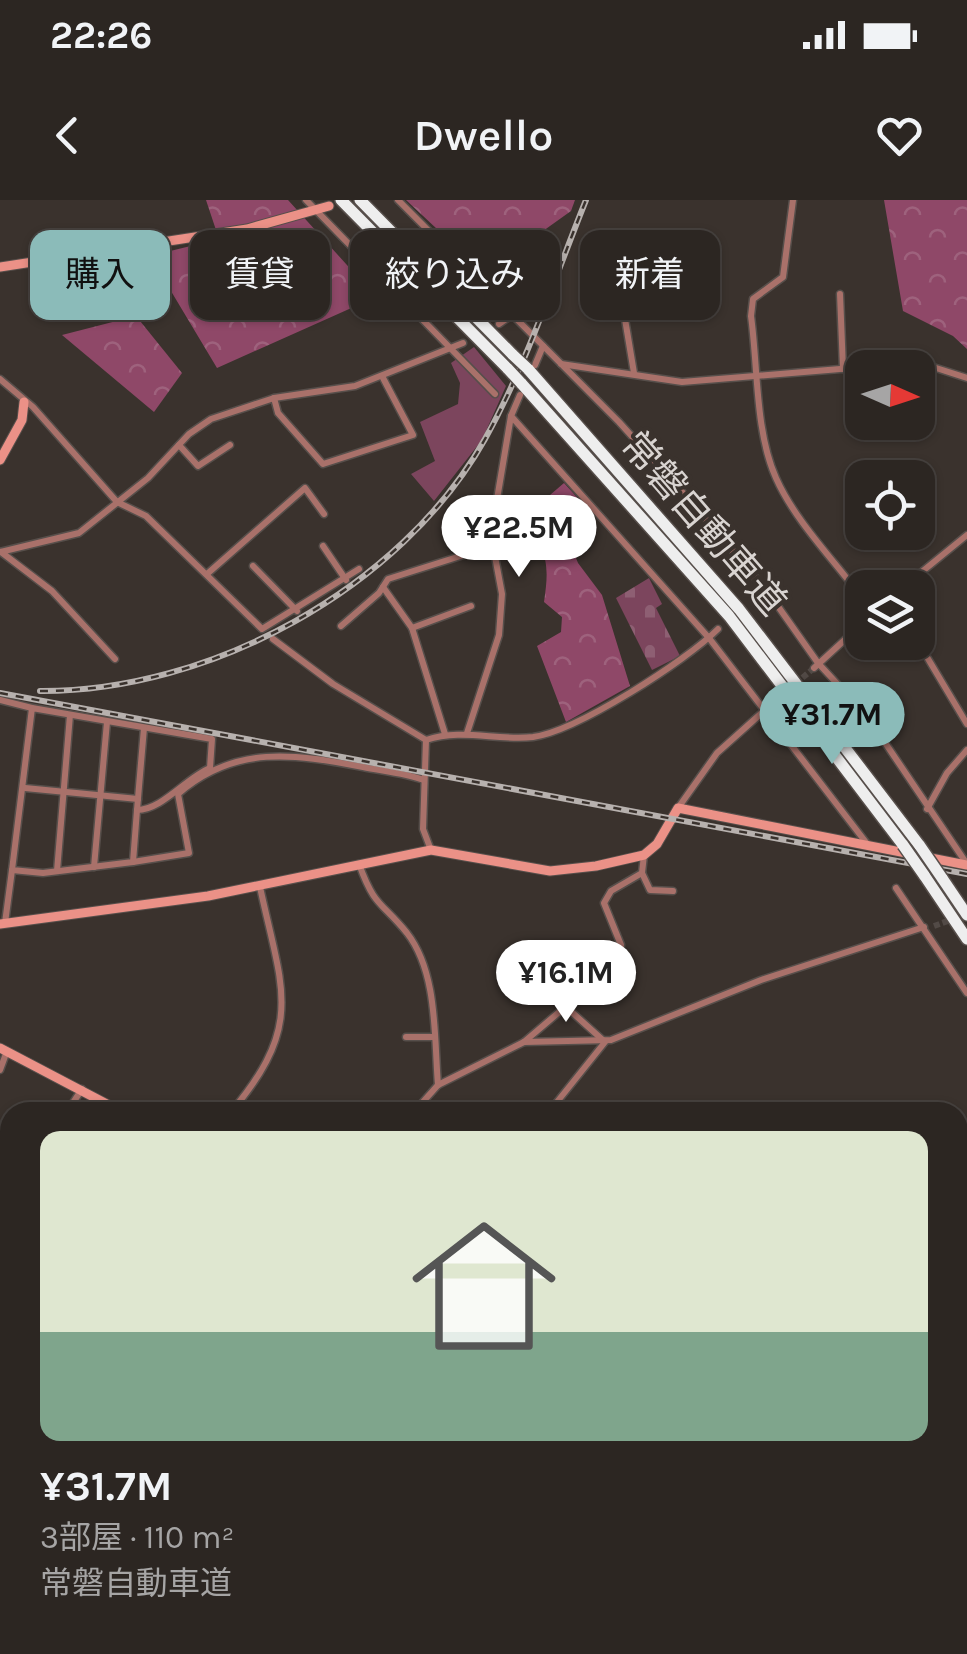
<!DOCTYPE html>
<html lang="ja">
<meta charset="utf-8">
<style>
:root{--surface:#2c2622;--page:#38322f;--text:#f1f3f6;--muted:#a6a5a5;--line:#484340;--accent:#8bbbb9}
body{margin:0;font-family:Karla,"Noto Sans JP",sans-serif;background:var(--page);color:var(--text);height:100vh;display:flex;flex-direction:column;font-size:38px;white-space:nowrap}
*{box-sizing:border-box;margin:0}
p{font-size:32px;color:var(--muted)}
.icon{flex:none;width:55px;height:55px;fill:none;stroke:currentColor;stroke-width:2;stroke-linecap:round;stroke-linejoin:round}
.map{position:relative;flex:1;overflow:hidden}
.drawer{position:absolute;left:0px;top:902px;width:968px;height:552px;display:flex;flex-direction:column;background:var(--surface);border-radius:30px 30px 0 0;box-shadow:0 2px 8px #0004,0 0 0 2px var(--line)}
.drawer>*{flex:none}
.guide{position:absolute;left:30px;top:30px;width:908px;height:90px;display:flex;gap:20px}
.needle{width:65px;rotate:93deg}
.fabs{position:absolute;left:845px;top:150px;display:grid;gap:20px}
.fabs a{display:grid;place-items:center;width:90px;height:90px;border-radius:20px;background:var(--surface);box-shadow:0 2px 8px #0004,0 0 0 2px var(--line);font-size:50px}
.price{position:absolute;translate:-50% -85px;padding:0 22px;border-radius:35px;background:#fff;color:#222;font-size:32px;line-height:65px;filter:drop-shadow(0 2px 5px #0008)}
.price::after{content:'';position:absolute;left:50%;top:60px;width:30px;height:22px;margin-left:-15px;background:inherit;clip-path:polygon(0 0,100% 0,50% 100%)}
.price.on{background:var(--accent);color:#111}
ul{padding:0;list-style:none}
li{display:grid;align-content:center;gap:20px;height:530px;padding:0 40px}
li+li{border-top:2px solid var(--line)}
li span{display:grid;place-items:center;height:310px;border-radius:20px;color:#555}
li>.icon{margin-inline-start:auto}
span .icon{width:180px;height:180px;fill:#fffc;stroke-width:1}
li b{font-size:42px}
.chip{padding:0 35px;border-radius:20px;background:var(--surface);box-shadow:0 2px 8px #0004,0 0 0 2px var(--line);font-size:35px;line-height:90px}
.chip.on{background:var(--accent);color:#111}
.status{display:flex;justify-content:space-between;align-items:center;height:70px;padding:0 50px;background:var(--surface);direction:ltr}
.status svg{height:28px;fill:currentColor}
header{display:flex;justify-content:space-between;align-items:center;height:130px;padding:0 40px;background:var(--surface);font-size:45px;font-weight:600}
.map>svg:first-child{display:block}
.green{fill:#7c455d}
.forest{fill:url(#forest-crowns)}
.cemetery{fill:url(#cemetery-stones)}
.lines{fill:none;stroke-linecap:round;stroke-linejoin:round}
.street-tunnel{stroke:#524a46;stroke-width:6;stroke-dasharray:6 3;stroke-linecap:butt}
.street-casing{stroke:#574f4b;stroke-width:9}
.secondary-casing{stroke:#574f4b;stroke-width:11}
.highway-casing{stroke:#574f4b;stroke-width:14}
.street{stroke:#a9716a;stroke-width:6}
.secondary{stroke:#eb9187;stroke-width:9}
.highway{stroke:#eee;stroke-width:11}
.rail-casing{stroke:#b7b1ae;stroke-width:6}
.rail{stroke:#3a322d;stroke-width:2.5;stroke-dasharray:8;stroke-linecap:butt}
.highway-bridge-casing{stroke:#574f4b;stroke-width:14;stroke-linecap:butt}
.highway-bridge{stroke:#eee;stroke-width:11}
.labels{text-anchor:middle;stroke-width:8;stroke-linejoin:round;paint-order:stroke}
.street-label{font-size:38px;fill:#d9d4d1;stroke:#3a322d}
</style>
<div class="status"><b>22:26</b><svg viewBox="0 0 49 12"><path d="M0 12V9h3v3zM5 12V6h3v6zM10 12V3h3v9zM15 12V0h3v12zM26 1h20v11H26zM47 4h2v5h-2z"/></svg></div>
<header><svg class="icon" aria-label="back" viewBox="0 0 24 24"><path d="M15 5l-7 7 7 7"/></svg>Dwello<svg class="icon" aria-label="heart" viewBox="0 0 24 24"><path d="M12 20l-8-8c-3-5 5-10 8-4 3-6 11-1 8 4z"/></svg></header>
<div class="map">
<svg width="967" height="1454" viewBox="0 0 967 1454">
<defs>
<pattern id="forest-crowns" width="20" height="18" patternUnits="userSpaceOnUse" patternTransform="scale(2.5)"><rect width="20" height="18" fill="#8f4868"/><path d="M2 6a3 3 0 1 1 6 0M12 15a3 3 0 1 1 6 0" fill="none" stroke="#9e627d"/></pattern>
<pattern id="cemetery-stones" width="16" height="16" patternUnits="userSpaceOnUse" patternTransform="scale(2.5)"><rect width="16" height="16" fill="#7c455d"/><path d="M2 7V4a2 2 0 0 1 4 0v3zM10 15v-3a2 2 0 0 1 4 0v3z" fill="#8e5f73"/></pattern>
</defs>
<rect width="100%" height="100%" fill="#3a322d"/>
<!-- green -->
<path class="green" d="M474 147 506 186 482 240 434 301 411 274 435 261 420 222 458 204 460 183 451 163Z"/>
<!-- forest -->
<g class="forest">
<path d="M206 0H288L376 97 217 168 150 56 219 39Z"/>
<path d="M406 0H575L571 11 484 73Z"/>
<path d="M884 0H967V149L953 136 903 111Z"/>
<path d="M136 116 182 173 154 212 62 135Z"/>
<path d="M564 283 594 316 567 336 578 363 602 395 630 486 566 522 537 446 561 432 562 417 544 402C550 363 547 350 522 319Z"/>
</g>
<!-- cemetery -->
<path class="cemetery" d="M649 378 662 404 656 408 680 456 652 470 616 398Z"/>
<g class="lines">
<!-- street-tunnel -->
<g class="street-tunnel">
<path d="M775 501 814 468"/>
<path d="M934 726 956 718"/>
</g>
<!-- street casing -->
<g class="street-casing">
<g id="street">
<path d="M306 0 495 194"/>
<path d="M398 0 619 222 693 304 770 395 818 463 867 516 967 664"/>
<path d="M793 0 783 77 753 99 751 116C758 167 755 231 776 278 795 321 834 360 862 398"/>
<path d="M596 94 621 95 634 173"/>
<path d="M840 94 843 169"/>
<path d="M499 124 512 115"/>
<path d="M561 164 682 182 900 164 933 167 967 178"/>
<path d="M535 165 543 146"/>
<path d="M0 179 33 207 117 302 146 316 262 429 359 369"/>
<path d="M520 195 511 216 709 438 868 645"/>
<path d="M274 198 278 213 323 264 413 235 382 176"/>
<path d="M179 245 198 266 230 245"/>
<path d="M323 346 346 380"/>
<path d="M0 352 79 333 148 278 189 234 211 219 274 198 355 186 463 143"/>
<path d="M1 352 52 391 115 459"/>
<path d="M253 366 297 411"/>
<path d="M207 374 305 288 324 314"/>
<path d="M383 387 412 428 445 534"/>
<path d="M902 388 967 335"/>
<path d="M760 403 770 395"/>
<path d="M341 426 379 393 388 379 492 346"/>
<path d="M412 428 471 406"/>
<path d="M273 439 333 484 426 540C462 528 496 541 533 537 577 531 686 461 718 429"/>
<path d="M918 442 967 524"/>
<path d="M814 468 862 424"/>
<path d="M0 500 32 508"/>
<path d="M32 508 212 539 210 568C186 578 162 610 137 610L133 662 43 673 12 670Z"/>
<path d="M467 533 499 435 502 394 491 335 511 216"/>
<path d="M426 540 423 629 431 650"/>
<path d="M25 588 138 599"/>
<path d="M678 608 717 553 775 501"/>
<path d="M927 609 947 573 967 550"/>
<path d="M137 610 144 528"/>
<path d="M133 662 189 653 178 594C235 544 295 554 363 567 383 571 405 573 424 580"/>
<path d="M359 664C375 708 381 701 407 733 438 773 434 837 438 885"/>
<path d="M94 667 107 522"/>
<path d="M57 671 70 515"/>
<path d="M642 673 650 690 673 691"/>
<path d="M896 688 967 793"/>
<path d="M5 723 12 670"/>
<path d="M406 837H434"/>
<path d="M524 842 611 840 761 780 924 727"/>
<path d="M0 870 7 851"/>
<path d="M67 912 82 889"/>
<path d="M231 912C305 824 282 790 260 687"/>
<path d="M414 912 438 885 524 842 619 761 621 745 604 703 611 691 642 673 644 655"/>
<path d="M549 912 605 842 565 806"/>
<path d="M811 912H812"/>
<path d="M958 1015 967 1039"/>
<path d="M0 1017 10 1001"/>
<path d="M0 1034 10 1055"/>
<path d="M0 1120 10 1115"/>
<path d="M958 1192 967 1187"/>
<path d="M958 1214 967 1215"/>
<path d="M0 1295 10 1288"/>
<path d="M327 1445 330 1454"/>
<path d="M280 1449 292 1445"/>
<path d="M348 1454 354 1445"/>
<path d="M524 1454 527 1445"/>
</g>
</g>
<!-- secondary casing -->
<g class="secondary-casing">
<g id="secondary">
<path d="M0 67 247 29 329 6"/>
<path d="M0 260 22 220 24 202"/>
<path d="M0 724 208 696 431 650 550 671 596 666 644 655 657 644 678 608 967 665"/>
<path d="M0 848 122 912"/>
<path d="M838 1445 850 1454"/>
</g>
</g>
<!-- highway casing -->
<g class="highway-casing">
<g id="highway">
<path d="M341 0 508 169"/>
<path d="M360 0 513 155"/>
<path d="M528 169 739 409 920 646"/>
<path d="M521 183 729 416 903 645"/>
<path d="M924 675 967 739"/>
<path d="M942 678 967 715"/>
<path d="M0 1417 10 1421"/>
<path d="M0 1428 10 1431"/>
<path d="M47 1445 72 1454"/>
<path d="M74 1445 96 1454"/>
</g>
</g>
<!-- street -->
<use href="#street" class="street"/>
<!-- secondary -->
<use href="#secondary" class="secondary"/>
<!-- highway -->
<use href="#highway" class="highway"/>
<!-- rail casing -->
<g class="rail-casing">
<g id="rail">
<path d="M40 491C209 492 401 389 485 239 527 164 554 79 586 0"/>
<path d="M0 493 967 674"/>
</g>
</g>
<!-- rail -->
<use href="#rail" class="rail"/>
<!-- highway-bridge casing -->
<g class="highway-bridge-casing">
<g id="highway-bridge">
<path d="M513 155 528 169"/>
<path d="M508 169 521 183"/>
<path d="M903 645 924 675"/>
<path d="M920 646 942 678"/>
</g>
</g>
<!-- highway-bridge -->
<use href="#highway-bridge" class="highway-bridge"/>
</g>
<g class="labels">
<!-- street labels -->
<g class="street-label">
<text transform="translate(704 323) rotate(49)" y="13">常磐自動車道</text>
</g>
</g>
</svg>
<div class="fabs">
<a><svg class="needle" viewBox="-14 -14 28 28"><path d="M0-13l5 13h-10z" fill="#e53935"/><path d="M0 13l5-13h-10z" fill="#a6a5a5"/></svg></a>
<a><svg class="icon" aria-label="locate" viewBox="0 0 24 24"><circle cx="12" cy="12" r="6"/><path d="M12 2v4M12 18v4M2 12h4M18 12h4"/></svg></a>
<a><svg class="icon" aria-label="layers" viewBox="0 0 24 24"><path d="M12 4l9 5-9 5-9-5zM3 14l9 5 9-5"/></svg></a>
</div>
<b class="price" style="left:519px;top:380px">¥22.5M</b>
<b class="price on" style="left:832px;top:567px">¥31.7M</b>
<b class="price" style="left:566px;top:825px">¥16.1M</b>
<div class="guide">
<a class="chip on">購入</a>
<a class="chip">賃貸</a>
<a class="chip">絞り込み</a>
<a class="chip">新着</a>
</div>
<section class="drawer">
<ul>
<li><span style="background:linear-gradient(#dfe7d0 65%,#7fa58c 0)"><svg class="icon" aria-label="home" viewBox="0 0 24 24"><path d="M3 11l9-7 9 7M6 9v11h12V9"/></svg></span><div><b>¥31.7M</b><p>3部屋 · 110 m²</p><p>常磐自動車道</p></div></li>
</ul>
</section>
</div>
